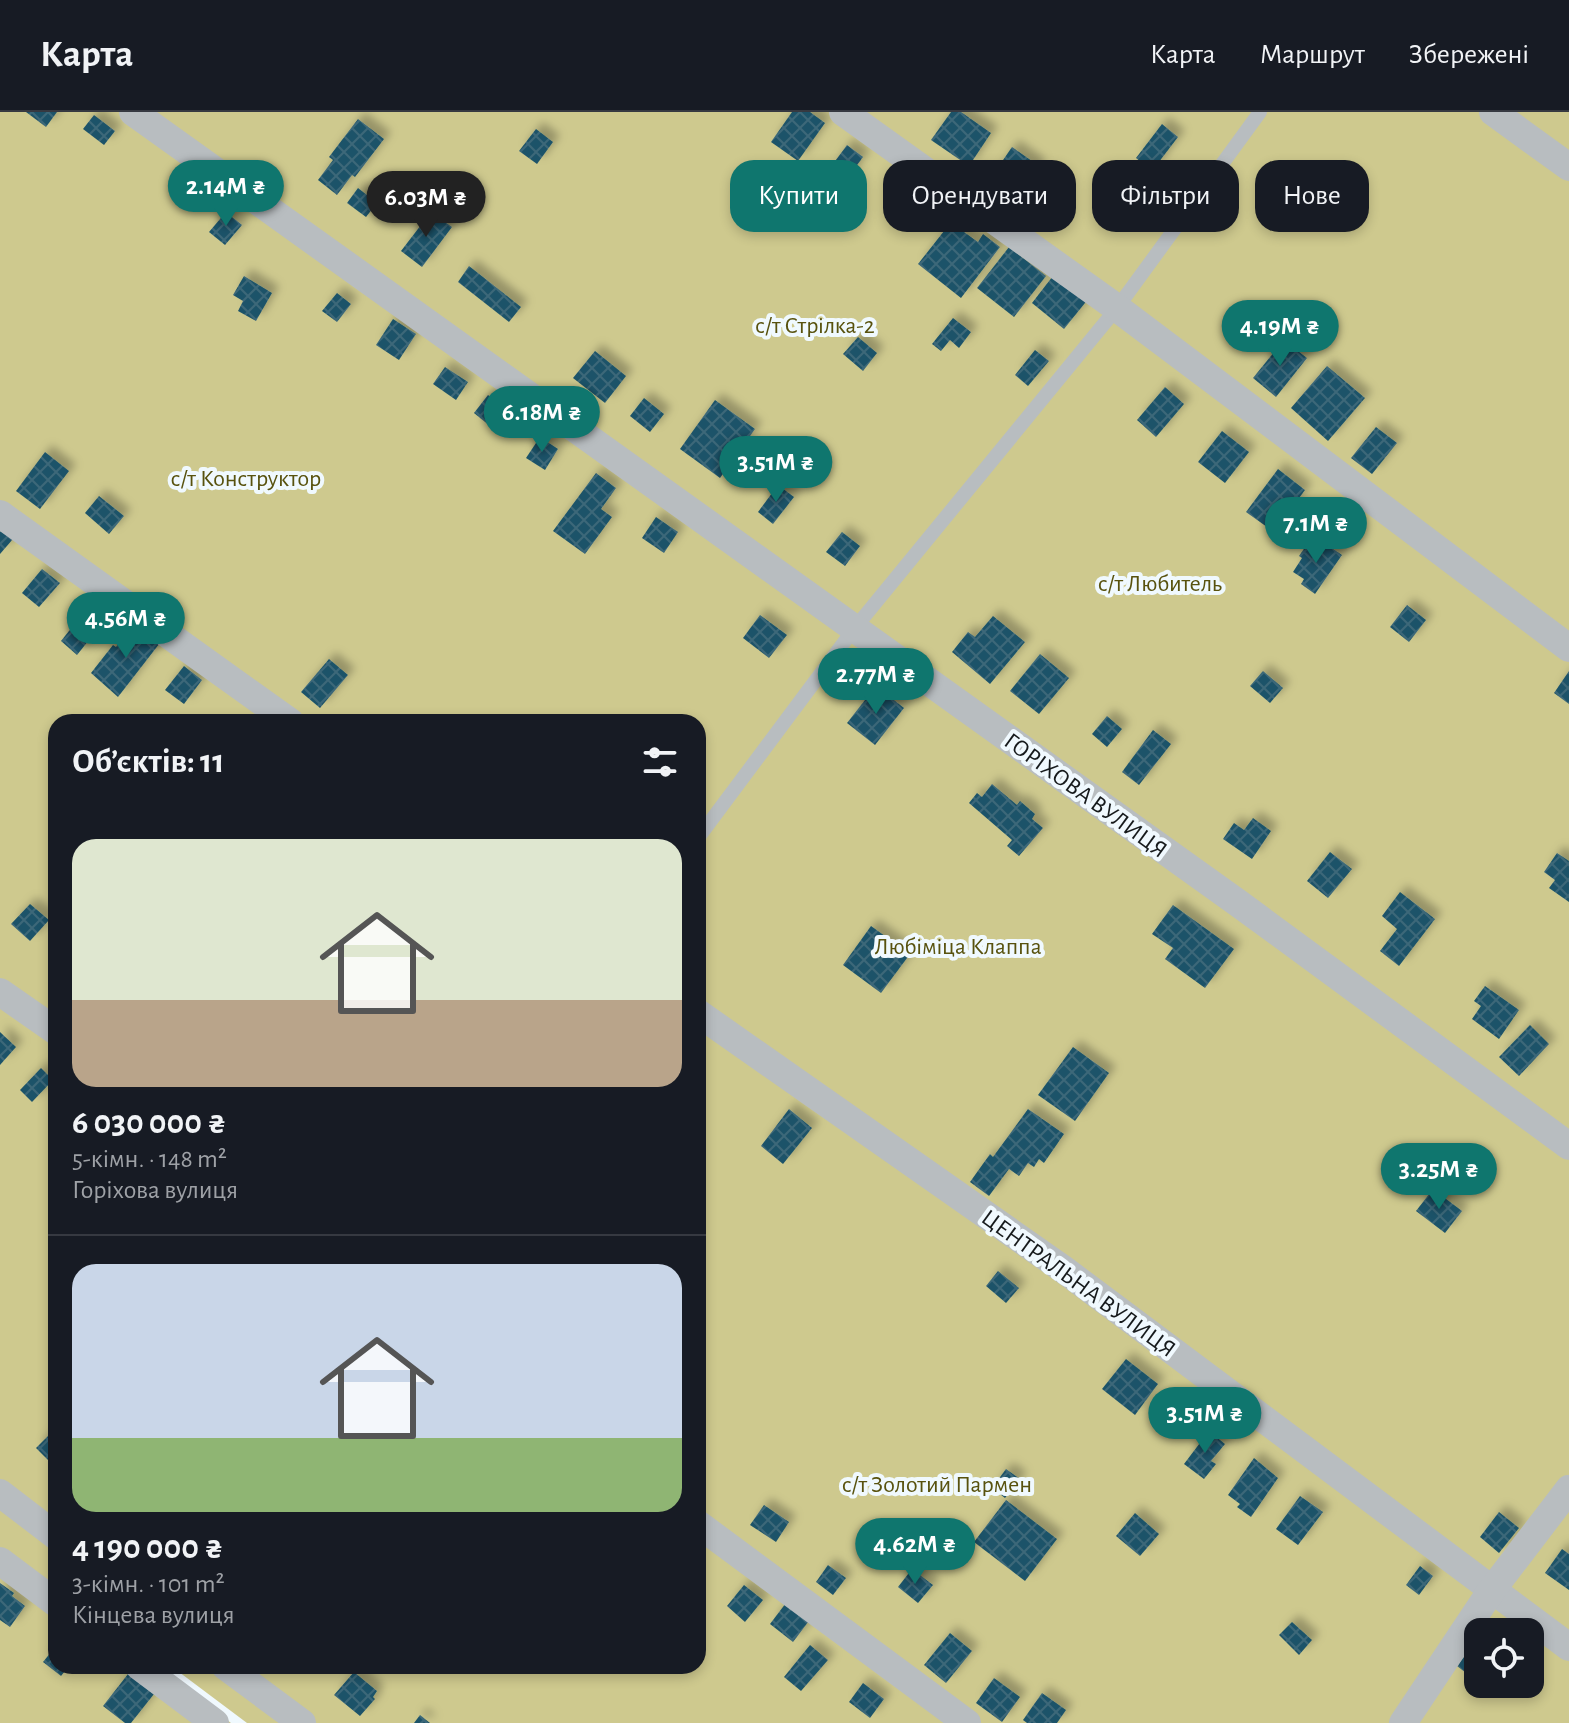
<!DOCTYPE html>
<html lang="uk">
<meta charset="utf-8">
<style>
:root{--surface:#171b24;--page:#20242c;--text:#f1f3f6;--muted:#9ea1a6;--line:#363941;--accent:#0f766e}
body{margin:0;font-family:"Alegreya Sans",sans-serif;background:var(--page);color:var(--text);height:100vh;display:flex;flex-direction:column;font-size:30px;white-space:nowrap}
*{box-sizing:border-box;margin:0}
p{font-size:26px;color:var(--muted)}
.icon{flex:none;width:44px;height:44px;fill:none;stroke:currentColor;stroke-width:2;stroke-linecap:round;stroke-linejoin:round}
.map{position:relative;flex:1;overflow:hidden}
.details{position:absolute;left:48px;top:602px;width:658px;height:960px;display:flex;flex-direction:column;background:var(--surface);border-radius:24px;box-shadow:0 4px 12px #0003}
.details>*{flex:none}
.guide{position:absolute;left:730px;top:48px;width:718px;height:72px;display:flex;gap:16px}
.buttons{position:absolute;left:1464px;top:1506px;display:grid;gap:16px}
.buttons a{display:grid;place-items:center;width:80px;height:80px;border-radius:16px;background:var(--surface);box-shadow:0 4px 12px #0003;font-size:40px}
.price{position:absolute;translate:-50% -68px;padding:0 18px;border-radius:28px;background:var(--accent);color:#fff;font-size:26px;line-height:52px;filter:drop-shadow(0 2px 4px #0008)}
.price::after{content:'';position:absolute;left:50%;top:48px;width:24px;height:18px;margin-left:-12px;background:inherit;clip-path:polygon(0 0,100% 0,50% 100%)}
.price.active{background:#222;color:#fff}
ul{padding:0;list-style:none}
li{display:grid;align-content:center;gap:16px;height:424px;padding:0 24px}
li+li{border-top:2px solid var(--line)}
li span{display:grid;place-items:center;height:248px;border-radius:24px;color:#555}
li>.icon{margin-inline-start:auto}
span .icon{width:144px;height:144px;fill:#fffc;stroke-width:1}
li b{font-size:34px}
h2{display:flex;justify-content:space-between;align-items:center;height:96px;padding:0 24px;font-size:34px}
.pill{padding:0 28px;border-radius:24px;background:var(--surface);box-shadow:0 4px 12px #0003;font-size:28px;line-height:72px}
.pill.active{background:var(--accent);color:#fff}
header{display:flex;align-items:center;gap:48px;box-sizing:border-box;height:112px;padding:0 40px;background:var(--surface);border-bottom:2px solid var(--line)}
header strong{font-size:38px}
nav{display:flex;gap:44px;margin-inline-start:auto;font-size:28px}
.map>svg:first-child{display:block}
.garden{fill:#cec98e;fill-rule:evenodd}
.building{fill:url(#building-cross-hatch);filter:url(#shadow)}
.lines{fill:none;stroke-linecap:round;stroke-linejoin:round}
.lane{stroke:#b8bdc0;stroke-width:14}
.street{stroke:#b8bdc0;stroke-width:28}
.labels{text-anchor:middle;stroke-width:8;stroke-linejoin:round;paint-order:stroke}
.park-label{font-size:24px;fill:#58520e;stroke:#f0f9fe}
.street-label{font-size:24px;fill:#161a1c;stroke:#f0f9fe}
</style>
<header>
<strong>Карта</strong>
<nav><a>Карта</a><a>Маршрут</a><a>Збережені</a></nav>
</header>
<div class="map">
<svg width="1569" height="1611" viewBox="0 0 1569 1611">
<defs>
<pattern id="building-cross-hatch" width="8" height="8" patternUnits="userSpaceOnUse" patternTransform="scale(2)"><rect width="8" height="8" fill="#1d5369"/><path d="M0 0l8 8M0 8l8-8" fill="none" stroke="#3c6879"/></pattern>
<filter id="shadow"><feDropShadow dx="7" dy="-7" stdDeviation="4" flood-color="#0004"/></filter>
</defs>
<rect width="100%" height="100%" fill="#f0f9fe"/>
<!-- garden -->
<path class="garden" d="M0 0H1569V1611H247L171 1554H698V610H56V1554H161L231 1611H0ZM1478 1520H1530V1572H1478Z"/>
<!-- building -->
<g class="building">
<path d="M26 0H57L46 15Z"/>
<path d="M792 0H810L825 11 798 49 771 30Z"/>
<path d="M951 0H961L991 21 969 54 931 28Z"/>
<path d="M94 3 115 19 104 33 83 17Z"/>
<path d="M358 7 384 27 355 65 352 63 337 83 318 68 333 48 329 45Z"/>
<path d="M1162 12 1178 25 1152 59 1136 46Z"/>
<path d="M536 17 553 30 537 52 519 39Z"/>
<path d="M847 33 863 45 846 68 830 56Z"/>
<path d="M1012 35 1039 54 1019 83 992 64Z"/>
<path d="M358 76 377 91 366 105 347 91Z"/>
<path d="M912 82 932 98 919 115 899 99Z"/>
<path d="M963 95 975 105 964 120 978 130 983 122 1000 135 961 186 918 152Z"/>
<path d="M226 100 242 113 225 133 209 120Z"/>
<path d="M431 100 452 115 422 155 401 139Z"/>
<path d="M1009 135 1046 164 1014 205 977 176Z"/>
<path d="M469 154 521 195 509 210 458 170Z"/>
<path d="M1056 160 1089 186 1064 217 1032 191Z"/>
<path d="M244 164 272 181 256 209 238 199 243 189 233 183Z"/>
<path d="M337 181 351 192 337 210 322 199Z"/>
<path d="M953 206 971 220 959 236 950 228 941 239 932 232Z"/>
<path d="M393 207 416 222 399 248 376 233Z"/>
<path d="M858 225 877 241 863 259 843 242Z"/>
<path d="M1284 228 1307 246 1276 285 1253 266Z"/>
<path d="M1035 238 1049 249 1028 274 1015 263Z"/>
<path d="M595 239 626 264 605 291 573 266Z"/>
<path d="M1327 254 1365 286 1328 329 1291 296Z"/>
<path d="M445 255 468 270 456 288 433 272Z"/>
<path d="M1165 275 1184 292 1156 325 1137 308Z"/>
<path d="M488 283 505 296 490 314 474 301Z"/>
<path d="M644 286 664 302 650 320 630 304Z"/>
<path d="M715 288 755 317 720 366 680 337Z"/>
<path d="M1376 315 1397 331 1372 362 1351 346Z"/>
<path d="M1222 319 1249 340 1225 371 1198 350Z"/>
<path d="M540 325 558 337 545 358 526 346Z"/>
<path d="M45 340 69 359 40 397 16 379Z"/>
<path d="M1278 357 1305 378 1274 420 1246 400Z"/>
<path d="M596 361 616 376 601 397 612 405 585 442 553 419Z"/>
<path d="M778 373 794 385 773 412 758 400Z"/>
<path d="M99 384 124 404 109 422 85 401Z"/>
<path d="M656 405 678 420 664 441 642 426Z"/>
<path d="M2 417 13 427 0 442V420Z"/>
<path d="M842 420 860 434 845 454 826 440Z"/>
<path d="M1317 426 1342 443 1315 482 1301 472 1304 467 1293 460 1302 446 1299 444 1308 431 1312 434Z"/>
<path d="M42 457 60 471 39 495 22 481Z"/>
<path d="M1407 493 1426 508 1409 530 1390 515Z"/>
<path d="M88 495 105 508 77 543 61 529Z"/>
<path d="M760 503 787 523 769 546 743 526Z"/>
<path d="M993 504 1025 530 990 572 952 540 968 520 975 525Z"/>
<path d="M143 511 163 527 118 585 91 561 113 533 116 535 120 530 125 534Z"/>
<path d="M1040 542 1069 566 1039 602 1010 579Z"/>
<path d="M329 547 348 563 320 596 301 580Z"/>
<path d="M184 554 202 568 184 592 165 578Z"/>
<path d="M1263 559 1283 576 1270 591 1250 574Z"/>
<path d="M1569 559V592L1554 581Z"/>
<path d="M876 574 904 596 875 633 847 611Z"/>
<path d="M1107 604 1122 617 1107 635 1092 622Z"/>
<path d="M1153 618 1171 632 1139 673 1122 660Z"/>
<path d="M992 672 1017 693 1020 689 1035 702 1032 707 1043 716 1019 744 1007 734 1012 728 969 691 977 681 982 685Z"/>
<path d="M1253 706 1271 719 1252 747 1223 727 1234 711 1244 718Z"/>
<path d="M1330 740 1352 757 1328 786 1307 769Z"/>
<path d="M1557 741 1569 749V790L1549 776 1555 768 1544 760Z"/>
<path d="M1400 780 1435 807 1399 854 1380 839 1397 817 1382 804Z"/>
<path d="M30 792 49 808 30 829 11 812Z"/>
<path d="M1173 793 1234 837 1205 876 1165 847 1173 836 1152 822Z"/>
<path d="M871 814 910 842 881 881 843 853Z"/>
<path d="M1485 874 1519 898 1499 927 1472 907 1481 894 1474 889Z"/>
<path d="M1530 913 1549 932 1519 964 1499 945Z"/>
<path d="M0 920 16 935 0 953Z"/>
<path d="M1073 935 1109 961 1075 1009 1038 983Z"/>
<path d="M41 956 53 968 32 990 20 978Z"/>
<path d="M789 997 812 1016 783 1052 761 1034Z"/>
<path d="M1028 997 1064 1022 1044 1051 1039 1047 1034 1055 1028 1051 1019 1064 1009 1057 989 1084 970 1070 990 1042 993 1045Z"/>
<path d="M1433 1077 1462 1099 1445 1121 1416 1099Z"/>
<path d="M998 1159 1019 1176 1006 1191 986 1174Z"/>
<path d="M1126 1247 1158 1272 1135 1303 1102 1277Z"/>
<path d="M1209 1319 1225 1332 1211 1349 1216 1352 1204 1367 1184 1352Z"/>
<path d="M51 1321 56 1326V1350L53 1353 36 1336Z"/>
<path d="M1254 1346 1278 1366 1251 1405 1237 1395 1240 1392 1228 1383Z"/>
<path d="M1006 1357 1020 1367 1005 1386 992 1376Z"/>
<path d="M1300 1384 1323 1400 1298 1433 1276 1417Z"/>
<path d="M1006 1388 1057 1427 1025 1469 974 1430Z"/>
<path d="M764 1393 789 1410 776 1430 750 1413Z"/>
<path d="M1499 1400 1519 1416 1499 1441 1480 1425Z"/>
<path d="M1135 1401 1159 1422 1140 1444 1116 1424Z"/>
<path d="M1562 1437 1569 1442V1478L1545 1461Z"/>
<path d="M828 1453 846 1466 833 1483 816 1470Z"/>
<path d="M1420 1454 1433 1464 1419 1483 1406 1473Z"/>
<path d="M912 1457 933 1473 918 1491 898 1475Z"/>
<path d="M0 1471 14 1481 12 1484 25 1494 10 1515 0 1508Z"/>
<path d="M744 1473 763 1488 745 1510 727 1494Z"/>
<path d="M789 1487 812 1505 793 1530 770 1512Z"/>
<path d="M1292 1510 1312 1528 1299 1543 1279 1523Z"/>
<path d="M950 1521 972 1539 946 1571 924 1553Z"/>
<path d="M810 1533 828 1548 801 1579 784 1565Z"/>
<path d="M56 1534V1554H69L61 1564 43 1550Z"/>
<path d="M1471 1535 1478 1540V1570L1457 1554Z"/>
<path d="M354 1560 377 1579 373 1585 375 1587 360 1604 334 1583Z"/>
<path d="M128 1562 154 1582 131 1611H125L103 1594Z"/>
<path d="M994 1566 1020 1585 1002 1610 976 1591Z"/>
<path d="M863 1571 884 1587 870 1606 849 1590Z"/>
<path d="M1042 1581 1066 1598 1057 1611H1027L1023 1608Z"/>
<path d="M420 1603 430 1611H414Z"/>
</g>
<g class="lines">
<!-- lane -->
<path class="lane" d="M698 726 854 517 1117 196 1260 0"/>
<!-- street -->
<g class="street">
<path d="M133 0 1238 791 1569 1034"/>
<path d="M843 0 1117 196 1569 536"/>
<path d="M1493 0 1569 55"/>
<path d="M0 402 290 610"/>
<path d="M0 880 56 919"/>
<path d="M698 901 1063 1157 1569 1535"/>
<path d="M0 1381 56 1424"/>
<path d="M698 1412 967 1611"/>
<path d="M0 1449 56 1491"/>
<path d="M139 1554 215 1611"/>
<path d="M225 1554 302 1611"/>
<path d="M1403 1611 1491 1479 1569 1377"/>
</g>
</g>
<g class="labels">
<!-- park labels -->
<g class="park-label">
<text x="815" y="221">с/т Стрілка-2</text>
<text x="246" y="374">с/т Конструктор</text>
<text x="1160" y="479">с/т Любитель</text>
<text x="958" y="842">Любіміца Клаппа</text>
<text x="937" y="1380">с/т Золотий Пармен</text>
</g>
<!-- street labels -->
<g class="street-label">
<text transform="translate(1086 683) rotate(36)" y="8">ГОРІХОВА ВУЛИЦЯ</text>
<text transform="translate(1079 1171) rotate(36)" y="8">ЦЕНТРАЛЬНА ВУЛИЦЯ</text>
</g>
</g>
</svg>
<div class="buttons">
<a><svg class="icon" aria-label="locate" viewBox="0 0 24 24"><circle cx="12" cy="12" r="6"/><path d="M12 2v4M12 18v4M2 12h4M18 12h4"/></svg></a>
</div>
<b class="price" style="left:226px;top:116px">2.14M ₴</b>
<b class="price active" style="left:426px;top:127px">6.03M ₴</b>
<b class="price" style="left:1280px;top:256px">4.19M ₴</b>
<b class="price" style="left:542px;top:342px">6.18M ₴</b>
<b class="price" style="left:776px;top:392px">3.51M ₴</b>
<b class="price" style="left:1316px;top:453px">7.1M ₴</b>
<b class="price" style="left:126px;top:548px">4.56M ₴</b>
<b class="price" style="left:876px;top:604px">2.77M ₴</b>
<b class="price" style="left:1439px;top:1099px">3.25M ₴</b>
<b class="price" style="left:1205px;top:1343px">3.51M ₴</b>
<b class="price" style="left:915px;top:1474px">4.62M ₴</b>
<div class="guide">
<a class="pill active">Купити</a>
<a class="pill">Орендувати</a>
<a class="pill">Фільтри</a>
<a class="pill">Нове</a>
</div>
<section class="details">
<h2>Об’єктів: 11<svg class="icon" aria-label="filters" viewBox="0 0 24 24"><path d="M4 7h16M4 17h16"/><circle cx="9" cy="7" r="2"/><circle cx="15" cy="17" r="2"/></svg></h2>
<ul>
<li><span style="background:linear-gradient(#dfe7d0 65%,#b9a48a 0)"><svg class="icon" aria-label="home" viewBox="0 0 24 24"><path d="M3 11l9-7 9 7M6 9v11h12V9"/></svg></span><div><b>6 030 000 ₴</b><p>5-кімн. · 148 m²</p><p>Горіхова вулиця</p></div></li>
<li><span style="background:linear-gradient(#c9d6e8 70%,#8fb573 0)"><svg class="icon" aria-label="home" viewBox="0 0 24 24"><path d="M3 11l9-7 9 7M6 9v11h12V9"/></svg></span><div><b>4 190 000 ₴</b><p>3-кімн. · 101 m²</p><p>Кінцева вулиця</p></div></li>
</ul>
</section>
</div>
